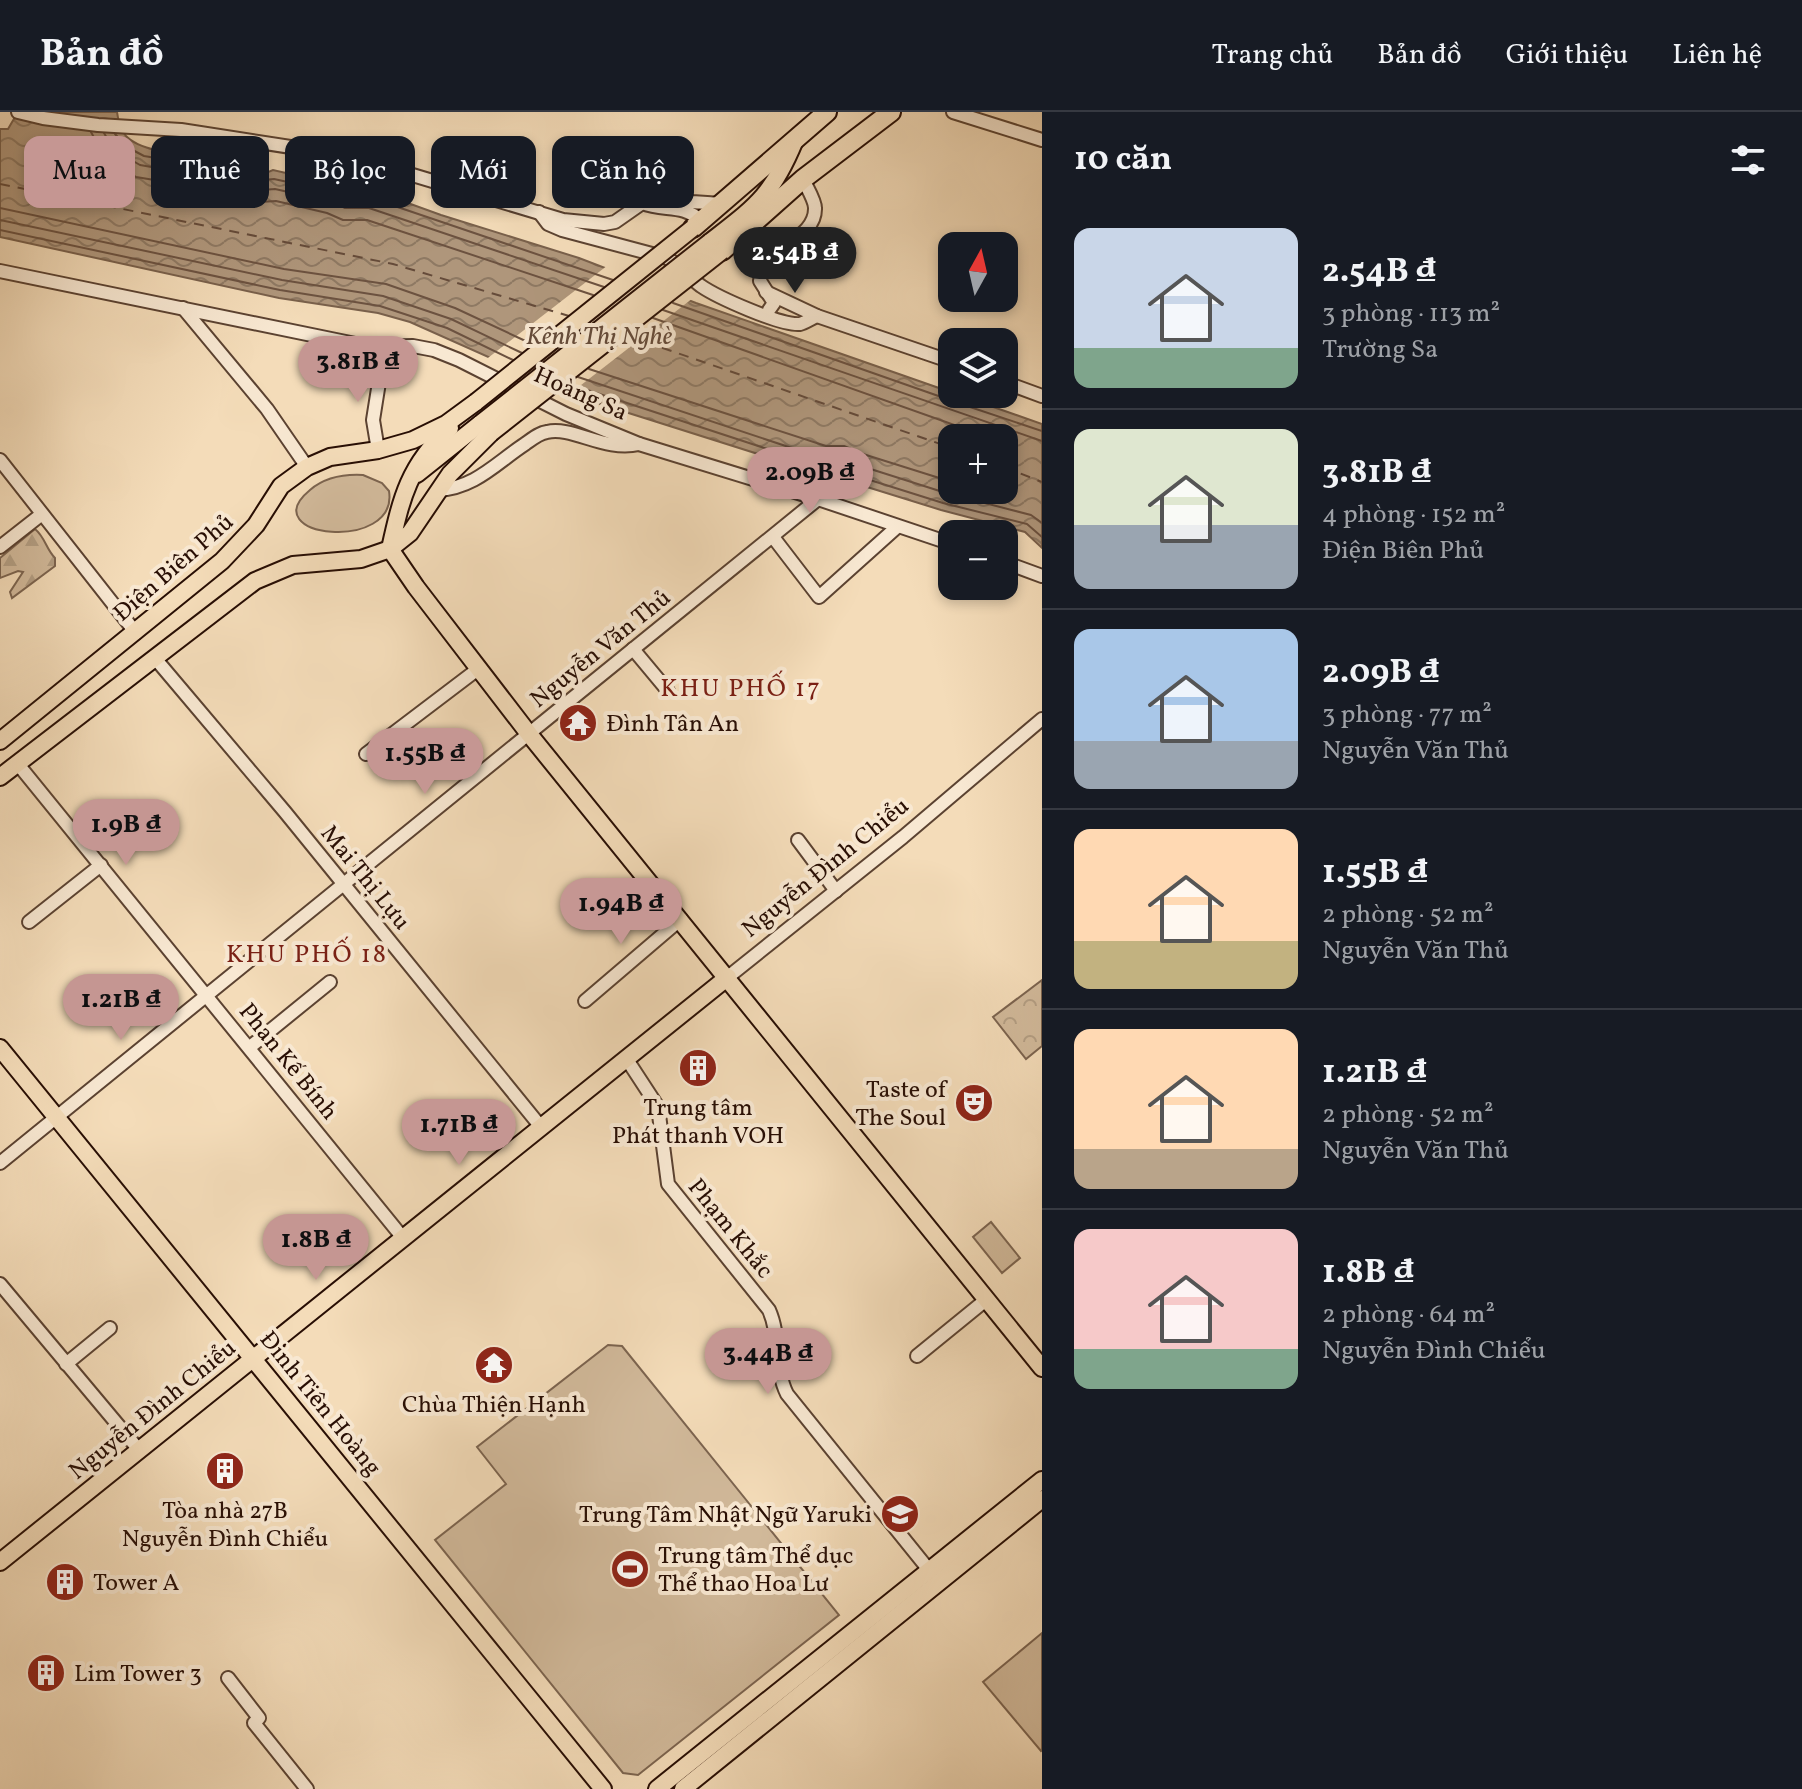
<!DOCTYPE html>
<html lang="vi">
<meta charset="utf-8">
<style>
:root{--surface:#171b24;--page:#242831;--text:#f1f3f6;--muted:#9ea1a6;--line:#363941;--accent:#c59692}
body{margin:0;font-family:Vollkorn,serif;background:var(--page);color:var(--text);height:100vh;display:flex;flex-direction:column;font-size:30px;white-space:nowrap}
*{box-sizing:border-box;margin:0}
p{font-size:26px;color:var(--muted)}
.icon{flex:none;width:44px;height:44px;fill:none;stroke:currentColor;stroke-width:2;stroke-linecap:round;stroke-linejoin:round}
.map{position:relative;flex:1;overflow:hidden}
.sheet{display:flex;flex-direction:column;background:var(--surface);width:760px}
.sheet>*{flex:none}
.guide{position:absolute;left:24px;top:24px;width:760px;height:72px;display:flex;gap:16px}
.needle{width:52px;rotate:8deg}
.controls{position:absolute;left:938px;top:120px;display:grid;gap:16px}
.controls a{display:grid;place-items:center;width:80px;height:80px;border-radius:16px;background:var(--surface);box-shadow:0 4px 12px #0003;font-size:40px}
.price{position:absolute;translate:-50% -68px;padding:0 18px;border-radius:28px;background:var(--accent);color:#111;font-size:26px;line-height:52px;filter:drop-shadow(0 2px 4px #0008)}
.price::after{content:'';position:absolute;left:50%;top:48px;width:24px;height:18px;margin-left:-12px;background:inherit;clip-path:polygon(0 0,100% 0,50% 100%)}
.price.current{background:#222;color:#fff}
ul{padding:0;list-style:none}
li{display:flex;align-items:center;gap:24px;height:200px;padding:0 32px}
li+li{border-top:2px solid var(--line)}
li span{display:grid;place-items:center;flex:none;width:224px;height:160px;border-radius:16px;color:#555}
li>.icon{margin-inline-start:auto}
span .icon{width:96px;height:96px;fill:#fffc;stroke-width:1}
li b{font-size:34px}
h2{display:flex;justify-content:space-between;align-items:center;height:96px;padding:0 32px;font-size:34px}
.chip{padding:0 28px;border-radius:16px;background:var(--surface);box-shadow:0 4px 12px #0003;font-size:28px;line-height:72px}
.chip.current{background:var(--accent);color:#111}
header{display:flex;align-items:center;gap:48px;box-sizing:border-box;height:112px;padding:0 40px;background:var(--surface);border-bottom:2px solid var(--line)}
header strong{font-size:38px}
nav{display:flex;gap:44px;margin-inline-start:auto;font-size:28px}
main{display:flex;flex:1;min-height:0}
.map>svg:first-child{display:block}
.grass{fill:#d1b99a;stroke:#7c644f;stroke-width:2}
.forest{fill:url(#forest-firs);stroke:#7c644f;stroke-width:2}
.park{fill:url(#park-crowns);stroke:#7c644f;stroke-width:2}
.water{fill:url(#water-waves);stroke:#79604b;stroke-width:2;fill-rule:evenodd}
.pier{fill:#f4dcb9}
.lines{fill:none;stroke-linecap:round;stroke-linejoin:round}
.shore{stroke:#6c5240;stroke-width:2}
.ferry{stroke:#654b3a;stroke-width:2;stroke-dasharray:10 8;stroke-linecap:butt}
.minor-casing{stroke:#5b4231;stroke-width:16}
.major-casing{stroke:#280e04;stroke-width:20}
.highway-casing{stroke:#280e04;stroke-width:22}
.minor{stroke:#f8e8d2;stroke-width:12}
.major{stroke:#f4dcb9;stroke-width:16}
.highway{stroke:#f4dcb9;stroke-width:18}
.major-bridge-casing{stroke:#280e04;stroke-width:20;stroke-linecap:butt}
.major-bridge{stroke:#f4dcb9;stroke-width:16}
.labels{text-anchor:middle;stroke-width:8;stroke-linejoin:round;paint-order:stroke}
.street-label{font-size:24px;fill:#280e04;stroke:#f8e8d2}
.poi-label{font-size:24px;fill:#280e04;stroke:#f8e8d2;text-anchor:start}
.water-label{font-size:26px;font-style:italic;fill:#654b3a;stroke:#f8e8d2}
.neighbourhood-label{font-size:26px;letter-spacing:2px;fill:#7a1f14;stroke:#f8e8d2}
</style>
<header>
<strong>Bản đồ</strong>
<nav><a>Trang chủ</a><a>Bản đồ</a><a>Giới thiệu</a><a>Liên hệ</a></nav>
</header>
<main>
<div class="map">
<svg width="1042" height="1677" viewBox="0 0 1042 1677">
<defs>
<pattern id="forest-firs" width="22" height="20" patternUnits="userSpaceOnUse" patternTransform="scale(2)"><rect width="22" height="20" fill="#d1b99a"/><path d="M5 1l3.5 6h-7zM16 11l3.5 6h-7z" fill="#b39e83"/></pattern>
<pattern id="park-crowns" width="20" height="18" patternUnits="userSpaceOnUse" patternTransform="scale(2)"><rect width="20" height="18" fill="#d1b99a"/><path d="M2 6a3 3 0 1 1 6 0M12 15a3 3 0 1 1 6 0" fill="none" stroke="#b39e83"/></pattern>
<pattern id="water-waves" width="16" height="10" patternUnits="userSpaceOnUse" patternTransform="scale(2)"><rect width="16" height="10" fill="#af967b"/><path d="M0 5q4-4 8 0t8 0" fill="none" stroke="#8e7963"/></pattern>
</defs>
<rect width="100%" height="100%" fill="#f4dcb9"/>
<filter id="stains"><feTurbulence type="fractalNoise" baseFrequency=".0025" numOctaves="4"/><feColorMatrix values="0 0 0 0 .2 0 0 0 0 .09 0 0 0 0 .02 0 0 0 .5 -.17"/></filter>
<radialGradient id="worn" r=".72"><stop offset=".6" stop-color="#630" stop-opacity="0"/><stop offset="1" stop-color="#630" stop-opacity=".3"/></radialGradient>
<!-- grass -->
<g class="grass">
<path d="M363 363 382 371 389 379C399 441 252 426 310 378 324 366 344 362 363 363Z"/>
<path d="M991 1110 1020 1146 1002 1161 973 1125Z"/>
<path d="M608 1233 622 1234 839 1503 638 1663 623 1661 435 1428 506 1372 477 1335Z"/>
<path d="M1042 1521V1638L1041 1639 983 1570Z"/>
</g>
<!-- forest -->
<path class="forest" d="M35 417C45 425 46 437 55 446V454L12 486 10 480 23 460 18 459 0 466V446Z"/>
<!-- park -->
<path class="park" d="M1042 868V934L1026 947 993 905Z"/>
<!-- water -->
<path class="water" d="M18 0H117C118 8 120 18 126 24 147 47 232 45 266 61L273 58 343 74 347 78H372L441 103 579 146 696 191 1042 312V436L1025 420 941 398 851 370 836 363 823 367 799 355 578 285 410 210 378 201 279 186 0 125V17H8ZM952 326H1004V378H952Z"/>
<!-- pier -->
<path class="pier" d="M608 153 693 186 567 284 484 249Z"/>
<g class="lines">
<!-- shore -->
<g class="shore">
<path d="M91 20 104 44 136 65 240 82 260 90 276 89 327 101 343 108H367L593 183"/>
<path d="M104 21 114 38 140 53 243 71 262 78 275 77 333 90 345 96H369L604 175"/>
<path d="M115 22 127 35 144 44 246 61 264 68 274 67 338 81 347 86H371L613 168"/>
<path d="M0 96 284 157 386 172 455 196 532 232"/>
<path d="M0 108 282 168 383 184 451 207 522 241"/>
<path d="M0 118 280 178 380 194 447 216 513 248"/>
<path d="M673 191 947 287H957L964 293 1042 319"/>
<path d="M663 198 1042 329"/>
<path d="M653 206 991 326"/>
<path d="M589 257 826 334H844L863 342 952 370"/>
<path d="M578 265 825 347 843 346 858 353 946 381 1031 403 1042 411"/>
<path d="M569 272 801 348 823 358 838 355 854 363 943 391 1027 412 1042 425"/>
</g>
<!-- ferry -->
<g class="ferry">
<path d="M0 72 393 152 569 204"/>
<path d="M628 224 952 336"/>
<path d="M1004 355 1042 370"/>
</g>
<!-- minor casing -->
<g class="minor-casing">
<g id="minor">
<path d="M18 0 43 6 98 13 181 18 349 44 563 108 604 112 615 110 655 82 668 81 692 90 722 92"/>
<path d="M953 0 1042 28"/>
<path d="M642 91C665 100 682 91 701 109"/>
<path d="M539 100 548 112 562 118 667 146C680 154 689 165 701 174 717 185 781 214 800 212 805 211 812 206 817 204"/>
<path d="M0 159 370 235 413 234 434 238 459 248 566 302 639 332 818 387 952 432"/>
<path d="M766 180 817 204 952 250"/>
<path d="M183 196 267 297 307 355"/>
<path d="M769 198 774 191 760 169C762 135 816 129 815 96 815 88 807 76 803 67"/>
<path d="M370 235 380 264 373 308 378 338"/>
<path d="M1004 270 1042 284"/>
<path d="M0 348 136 521"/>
<path d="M438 378C475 376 496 351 525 332 532 327 539 321 547 320 573 314 604 340 639 332"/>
<path d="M773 425 819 485 897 415"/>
<path d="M0 435 42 402"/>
<path d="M1004 450 1042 464"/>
<path d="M633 537 668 579"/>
<path d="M154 545 285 700 541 1015"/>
<path d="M366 642 478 557"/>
<path d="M17 651 403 1126"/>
<path d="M798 728 836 779"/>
<path d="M29 810 101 753"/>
<path d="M728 865 903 725 1042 607"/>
<path d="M585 889 681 807"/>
<path d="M250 935 330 870"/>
<path d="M626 946 658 995 668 1072 769 1198C781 1225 774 1256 787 1282L929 1458"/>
<path d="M0 1051 818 387"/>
<path d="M0 1172 139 1338"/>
<path d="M917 1244 987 1187"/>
<path d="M66 1252 110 1216"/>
<path d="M228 1566 259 1606 254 1611 307 1677"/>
</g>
</g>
<!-- major casing -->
<g class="major-casing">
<g id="major">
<path d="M710 130C756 94 772 84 795 28"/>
<path d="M417 362 481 311"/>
<path d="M390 437 416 475 529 622 1042 1256"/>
<path d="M390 437C401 387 409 352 450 316"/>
<path d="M0 629 222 449 256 413 281 374 307 355 330 345 378 338 413 328 446 312 476 290"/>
<path d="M0 665 255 469 293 453 361 447 390 437 410 421 450 362 491 321"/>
<path d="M0 936 603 1677"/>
<path d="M0 1450 728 865"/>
<path d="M657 1677 1042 1368"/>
<path d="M683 1677 1042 1387"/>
</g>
</g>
<!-- highway casing -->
<g class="highway-casing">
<g id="highway">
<path d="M693 116 827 0"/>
<path d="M722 139 803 67 891 0"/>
</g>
</g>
<!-- minor -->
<use href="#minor" class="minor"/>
<!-- major -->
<use href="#major" class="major"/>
<!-- highway -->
<use href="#highway" class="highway"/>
<!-- major-bridge casing -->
<g class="major-bridge-casing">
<g id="major-bridge">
<path d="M476 290 693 116"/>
<path d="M481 311 710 130"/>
<path d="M491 321 722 139"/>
</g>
</g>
<!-- major-bridge -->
<use href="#major-bridge" class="major-bridge"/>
</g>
<!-- icons -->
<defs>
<g id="temple-disc" transform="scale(2)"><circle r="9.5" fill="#8f2418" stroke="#f8e8d2"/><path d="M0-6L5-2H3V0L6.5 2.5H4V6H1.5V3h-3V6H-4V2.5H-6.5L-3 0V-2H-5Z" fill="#fff"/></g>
<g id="building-disc" transform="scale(2)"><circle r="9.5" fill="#8f2418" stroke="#f8e8d2"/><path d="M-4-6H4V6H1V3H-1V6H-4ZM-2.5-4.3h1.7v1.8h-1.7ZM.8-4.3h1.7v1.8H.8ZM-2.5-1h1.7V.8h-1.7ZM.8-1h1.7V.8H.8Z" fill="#fff"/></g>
<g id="theatre-disc" transform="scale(2)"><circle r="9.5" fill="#8f2418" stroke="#f8e8d2"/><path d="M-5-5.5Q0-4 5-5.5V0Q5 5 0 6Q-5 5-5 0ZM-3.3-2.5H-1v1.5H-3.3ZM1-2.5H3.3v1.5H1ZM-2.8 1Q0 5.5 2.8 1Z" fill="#fff"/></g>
<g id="school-disc" transform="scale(2)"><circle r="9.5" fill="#8f2418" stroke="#f8e8d2"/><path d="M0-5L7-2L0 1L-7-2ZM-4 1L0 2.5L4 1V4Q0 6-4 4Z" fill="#fff"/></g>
<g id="stadium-disc" transform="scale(2)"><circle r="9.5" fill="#8f2418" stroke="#f8e8d2"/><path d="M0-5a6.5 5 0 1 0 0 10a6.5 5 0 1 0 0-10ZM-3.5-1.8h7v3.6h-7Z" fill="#fff"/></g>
</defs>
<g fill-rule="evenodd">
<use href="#temple-disc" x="578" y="611"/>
<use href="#building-disc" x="698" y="956"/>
<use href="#theatre-disc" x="974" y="991"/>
<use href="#temple-disc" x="494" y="1253"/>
<use href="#building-disc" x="225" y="1359"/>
<use href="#school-disc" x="900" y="1402"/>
<use href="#stadium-disc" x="630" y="1457"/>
<use href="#building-disc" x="65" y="1470"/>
<use href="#building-disc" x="46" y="1561"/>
</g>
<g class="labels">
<!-- street labels -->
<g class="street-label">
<text transform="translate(581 281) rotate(24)" y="8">Hoàng Sa</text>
<text transform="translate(173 455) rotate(-41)" y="8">Ðiện Biên Phủ</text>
<text transform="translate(600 536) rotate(-39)" y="8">Nguyễn Văn Thủ</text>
<text transform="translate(825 755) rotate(-39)" y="8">Nguyễn Đình Chiểu</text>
<text transform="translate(366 765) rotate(51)" y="8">Mai Thị Lựu</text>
<text transform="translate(289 949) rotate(51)" y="8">Phan Kế Bính</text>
<text transform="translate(731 1116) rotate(51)" y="8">Phạm Khắc</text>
<text transform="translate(321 1291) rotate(51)" y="8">Đinh Tiên Hoàng</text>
<text transform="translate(152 1297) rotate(-39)" y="8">Nguyễn Đình Chiểu</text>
</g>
<!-- poi labels -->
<g class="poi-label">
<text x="606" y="619">Đình Tân An</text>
<text x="946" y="985" text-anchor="end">Taste of<tspan x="946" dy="28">The Soul</tspan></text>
<text x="698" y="1003" text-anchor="middle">Trung tâm<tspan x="698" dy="28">Phát thanh VOH</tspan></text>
<text x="494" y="1300" text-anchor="middle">Chùa Thiện Hạnh</text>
<text x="225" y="1406" text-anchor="middle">Tòa nhà 27B<tspan x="225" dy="28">Nguyễn Đình Chiểu</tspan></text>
<text x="872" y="1410" text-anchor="end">Trung Tâm Nhật Ngữ Yaruki</text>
<text x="658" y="1451">Trung tâm Thể dục<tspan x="658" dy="28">Thể thao Hoa Lư</tspan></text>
<text x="93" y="1478">Tower A</text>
<text x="74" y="1569">Lim Tower 3</text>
</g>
<!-- water labels -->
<g class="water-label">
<text x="599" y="232">Kênh Thị Nghè</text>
</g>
<!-- neighbourhood labels -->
<g class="neighbourhood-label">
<text x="741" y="584">KHU PHỐ 17</text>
<text x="307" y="850">KHU PHỐ 18</text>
</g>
</g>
<rect width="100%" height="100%" filter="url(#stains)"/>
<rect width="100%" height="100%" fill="url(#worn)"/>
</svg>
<div class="controls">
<a><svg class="needle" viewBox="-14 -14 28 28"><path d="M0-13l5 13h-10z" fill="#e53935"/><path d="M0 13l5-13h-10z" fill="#9ea1a6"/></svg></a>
<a><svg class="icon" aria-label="layers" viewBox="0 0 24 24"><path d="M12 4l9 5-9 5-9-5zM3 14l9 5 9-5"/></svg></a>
<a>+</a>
<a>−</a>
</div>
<b class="price current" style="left:795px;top:183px">2.54B ₫</b>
<b class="price" style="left:358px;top:292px">3.81B ₫</b>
<b class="price" style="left:810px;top:403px">2.09B ₫</b>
<b class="price" style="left:425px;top:684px">1.55B ₫</b>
<b class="price" style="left:126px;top:755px">1.9B ₫</b>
<b class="price" style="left:621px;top:834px">1.94B ₫</b>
<b class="price" style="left:121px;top:930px">1.21B ₫</b>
<b class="price" style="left:459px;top:1055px">1.71B ₫</b>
<b class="price" style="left:316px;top:1170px">1.8B ₫</b>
<b class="price" style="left:768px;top:1284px">3.44B ₫</b>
<div class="guide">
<a class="chip current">Mua</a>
<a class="chip">Thuê</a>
<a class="chip">Bộ lọc</a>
<a class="chip">Mới</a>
<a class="chip">Căn hộ</a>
</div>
</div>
<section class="sheet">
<h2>10 căn<svg class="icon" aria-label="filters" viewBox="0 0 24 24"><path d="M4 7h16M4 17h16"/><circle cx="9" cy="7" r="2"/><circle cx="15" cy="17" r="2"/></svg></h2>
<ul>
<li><span style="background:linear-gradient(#c9d6e8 75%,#7fa58c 0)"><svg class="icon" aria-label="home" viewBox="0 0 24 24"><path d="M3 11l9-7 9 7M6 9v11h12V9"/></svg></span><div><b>2.54B ₫</b><p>3 phòng · 113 m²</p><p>Trường Sa</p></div></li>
<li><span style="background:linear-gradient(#dfe7d0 60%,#9aa5b1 0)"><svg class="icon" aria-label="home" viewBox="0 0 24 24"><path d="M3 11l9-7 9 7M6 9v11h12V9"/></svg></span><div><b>3.81B ₫</b><p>4 phòng · 152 m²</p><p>Ðiện Biên Phủ</p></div></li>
<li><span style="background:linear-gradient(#a9c7e8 70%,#9aa5b1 0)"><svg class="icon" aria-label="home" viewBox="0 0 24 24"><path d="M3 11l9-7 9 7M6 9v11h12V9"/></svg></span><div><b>2.09B ₫</b><p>3 phòng · 77 m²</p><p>Nguyễn Văn Thủ</p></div></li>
<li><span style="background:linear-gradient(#ffd9b3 70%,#c2b280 0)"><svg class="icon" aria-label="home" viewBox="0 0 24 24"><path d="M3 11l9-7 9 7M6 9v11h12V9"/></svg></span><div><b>1.55B ₫</b><p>2 phòng · 52 m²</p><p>Nguyễn Văn Thủ</p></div></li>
<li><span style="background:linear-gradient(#ffd9b3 75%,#b9a48a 0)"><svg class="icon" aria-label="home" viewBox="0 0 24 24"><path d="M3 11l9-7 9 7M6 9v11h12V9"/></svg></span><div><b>1.21B ₫</b><p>2 phòng · 52 m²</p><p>Nguyễn Văn Thủ</p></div></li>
<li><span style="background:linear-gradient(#f6c9c9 75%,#7fa58c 0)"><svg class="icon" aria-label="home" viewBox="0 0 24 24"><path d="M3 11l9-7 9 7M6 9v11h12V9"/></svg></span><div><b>1.8B ₫</b><p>2 phòng · 64 m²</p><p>Nguyễn Đình Chiểu</p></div></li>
</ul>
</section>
</main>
